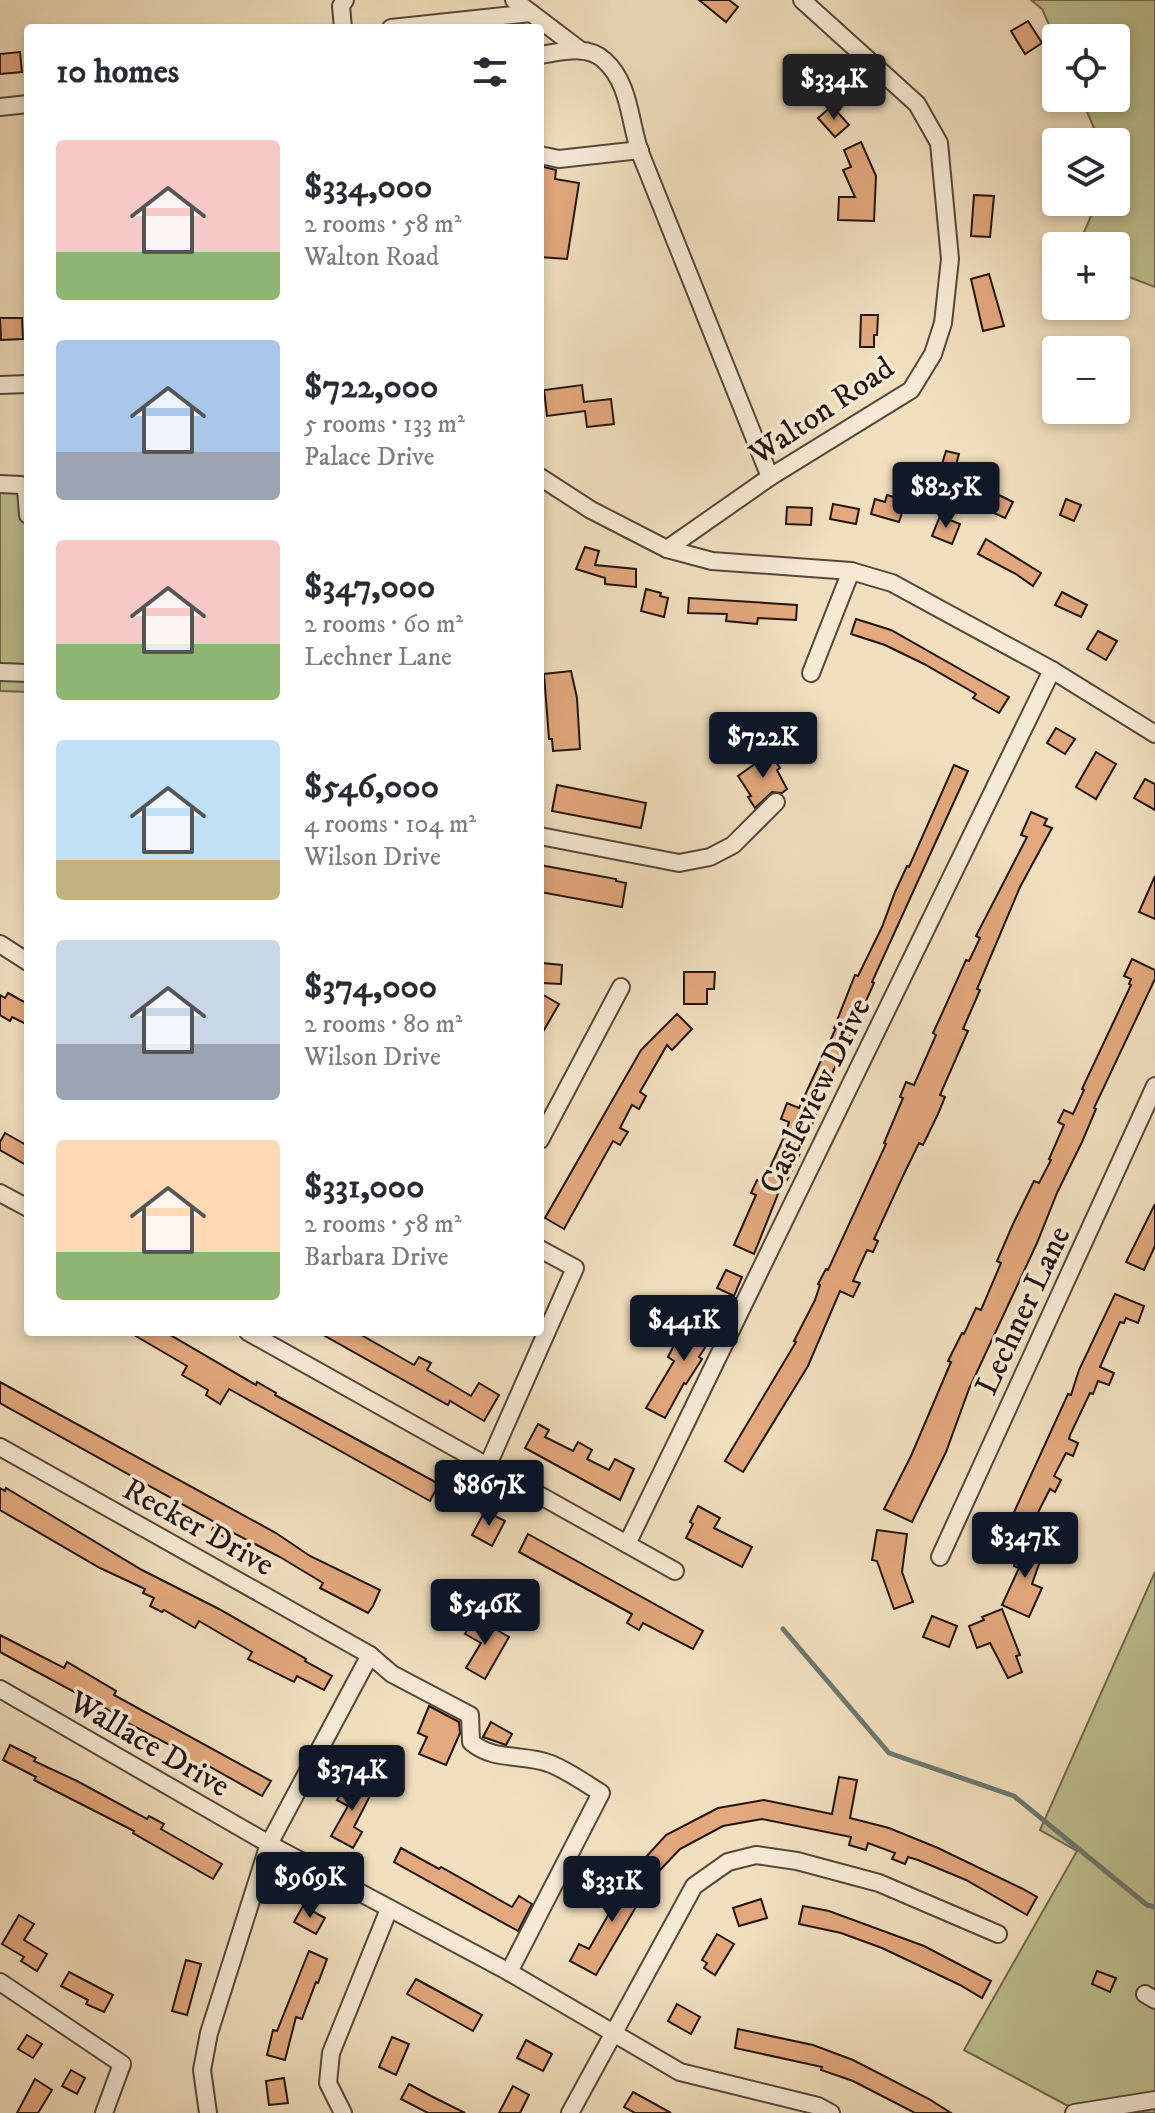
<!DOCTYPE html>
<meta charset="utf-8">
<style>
:root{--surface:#fff;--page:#f7f7f7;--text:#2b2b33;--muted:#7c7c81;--accent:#111827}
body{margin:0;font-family:"IM FELL DW Pica",serif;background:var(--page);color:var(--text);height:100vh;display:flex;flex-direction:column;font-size:30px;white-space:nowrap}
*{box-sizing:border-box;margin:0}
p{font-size:26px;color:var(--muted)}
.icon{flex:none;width:44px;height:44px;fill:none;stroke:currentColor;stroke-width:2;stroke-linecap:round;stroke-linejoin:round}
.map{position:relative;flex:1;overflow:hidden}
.details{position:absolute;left:24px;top:24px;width:520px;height:1312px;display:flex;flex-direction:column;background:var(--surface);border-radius:8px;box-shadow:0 4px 12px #0003}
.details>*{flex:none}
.controls{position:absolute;left:1042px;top:24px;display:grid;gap:16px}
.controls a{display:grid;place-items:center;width:88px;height:88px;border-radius:8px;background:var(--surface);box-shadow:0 4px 12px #0003;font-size:40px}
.price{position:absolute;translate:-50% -68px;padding:0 18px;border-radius:8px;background:var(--accent);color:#fff;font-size:26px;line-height:52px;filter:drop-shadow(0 2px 4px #0008)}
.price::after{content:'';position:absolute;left:50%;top:48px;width:24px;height:18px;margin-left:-12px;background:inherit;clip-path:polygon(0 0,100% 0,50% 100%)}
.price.on{background:#222;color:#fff}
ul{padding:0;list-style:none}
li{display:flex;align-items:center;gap:24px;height:200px;padding:0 32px}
li span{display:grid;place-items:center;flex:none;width:224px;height:160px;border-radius:8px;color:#555}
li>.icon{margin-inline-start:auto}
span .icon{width:96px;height:96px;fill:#fffc;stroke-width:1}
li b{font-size:34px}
h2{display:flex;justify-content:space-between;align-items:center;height:96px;padding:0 32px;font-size:34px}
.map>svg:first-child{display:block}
.green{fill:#bdc18f;stroke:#706a4e;stroke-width:2}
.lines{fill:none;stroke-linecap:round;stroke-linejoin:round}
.stream{stroke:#6b796f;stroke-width:5}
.building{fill:#e3a87e;stroke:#22140e;stroke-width:2}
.minor-casing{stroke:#56473a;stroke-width:20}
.minor{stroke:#f6ead5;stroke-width:16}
.labels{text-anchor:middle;stroke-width:7;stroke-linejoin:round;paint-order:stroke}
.street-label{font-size:32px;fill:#22140e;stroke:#f6ead5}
</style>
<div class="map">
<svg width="1155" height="2113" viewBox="0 0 1155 2113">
<rect width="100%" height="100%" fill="#f1dfbe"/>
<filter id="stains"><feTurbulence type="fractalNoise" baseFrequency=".0025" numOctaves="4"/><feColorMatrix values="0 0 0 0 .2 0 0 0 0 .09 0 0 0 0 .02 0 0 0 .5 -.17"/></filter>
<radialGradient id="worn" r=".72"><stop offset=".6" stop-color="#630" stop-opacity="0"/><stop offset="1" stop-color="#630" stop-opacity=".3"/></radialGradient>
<!-- green -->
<g class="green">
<path d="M1031 0H1155V287L1116 272V246H1078L1097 202H1116V142H1100L1081 98H1116V38H1056V40L1042 9Z"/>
<path d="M0 476 28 477V692L0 691Z"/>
<path d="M1155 1572V2113H1081L964 2050 1077 1851 1040 1830Z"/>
</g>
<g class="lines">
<!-- stream -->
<path class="stream" d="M783 1629 889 1753 1014 1796 1147 1905 1155 1907"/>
</g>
<!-- building -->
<g class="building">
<path d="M699 0H729L738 7 726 22Z"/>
<path d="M1028 21 1042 43 1025 54 1011 31Z"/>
<path d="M20 52 22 72 0 74V54Z"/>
<path d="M832 106 849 125 835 137 818 118Z"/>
<path d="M861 142 876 176 874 221 838 220 839 197H855L843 170 851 167 844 150Z"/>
<path d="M540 166 556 170 555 179 579 183 567 259 540 257Z"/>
<path d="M974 195 994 196 990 237 971 236Z"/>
<path d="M989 274 1004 326 983 331 971 279Z"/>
<path d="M861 315H878L877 335H874V347H860Z"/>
<path d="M0 318H22L23 339 1 340Z"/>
<path d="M582 385 584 402 611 399 614 424 587 427 585 411 547 416 544 390Z"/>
<path d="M946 451 959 454 955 468 942 464Z"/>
<path d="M993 492 1013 502 1005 518 985 509Z"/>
<path d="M887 495 900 499 898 506 904 507 899 522 871 514 875 499 885 502Z"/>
<path d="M1066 499 1081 505 1074 521 1060 515Z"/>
<path d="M833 504 859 509 856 524 830 519Z"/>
<path d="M787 507 812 508 811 525 786 524Z"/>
<path d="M940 516 960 524 952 544 932 536Z"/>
<path d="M986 539 1041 573 1033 586 1016 574 978 554Z"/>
<path d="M585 547 599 551 595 565 636 569V587L605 584V578L576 569Z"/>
<path d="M646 589 661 593 660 596 668 598 664 617 641 611Z"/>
<path d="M1062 592 1087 605 1081 617 1055 605Z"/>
<path d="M689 598 797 605 796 620 758 618 757 624 726 621 727 614 688 613Z"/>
<path d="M856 619 891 630 1009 697 999 713 973 698 976 694 924 664 885 645 851 634Z"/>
<path d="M1098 631 1117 641 1106 660 1087 649Z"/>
<path d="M571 671 577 698 580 749 553 751 552 739H549L544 674Z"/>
<path d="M1056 728 1075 739 1065 754 1047 743Z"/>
<path d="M1096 752 1116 764 1096 799 1076 787Z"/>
<path d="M770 753 780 768 777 770 787 789 782 793 772 792 755 808 748 797 751 796 738 776Z"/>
<path d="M954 765 968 771 872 982 874 983 858 1019 830 1078 805 1143 787 1180 784 1179 754 1254 734 1245 756 1195 751 1193 757 1180 763 1183 785 1135 789 1122 781 1119 787 1103 799 1108 836 1028H834L855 975 858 976 882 927 895 892 907 866 909 867Z"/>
<path d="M1145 779 1155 784V810L1134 798Z"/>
<path d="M557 785 646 803 641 828 552 811Z"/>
<path d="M1031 812 1047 819 1044 825 1052 828 1020 887 977 989 980 990 963 1029 968 1031 940 1095 945 1097 938 1114 923 1145 919 1143 903 1176 874 1239 878 1241 873 1252 867 1250 853 1281 860 1283 853 1297 840 1291 808 1366 743 1472 725 1461 796 1342 794 1341 815 1300 820 1285 818 1284 826 1269 828 1270 886 1144 884 1143 903 1098 900 1097 906 1082 914 1085 936 1035 933 1033 940 1018 966 960 969 961 980 938 976 936 1027 837 1021 835Z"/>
<path d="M540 865 616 879V881L626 883 622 907 540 892Z"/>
<path d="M1155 876V919L1139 912Z"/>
<path d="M1132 959 1155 970V979L1094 1108 1096 1109 1082 1142 1057 1193 1037 1243 969 1389 946 1452 912 1522 884 1509 911 1456 951 1362 948 1361 962 1333 964 1334 976 1308 981 1310 1001 1263 997 1261 1013 1224 1034 1181 1039 1183 1051 1160 1049 1159 1064 1125 1058 1122 1064 1110 1073 1114 1084 1090 1082 1089 1131 985 1129 984 1131 979 1124 976Z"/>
<path d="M542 963 562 965 561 984 540 983Z"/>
<path d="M684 972H715L714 989H707V1004H684Z"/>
<path d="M8 993 28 1004V1025L12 1017 10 1021 0 1015V995L5 998Z"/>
<path d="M540 993 559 1004 540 1037Z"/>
<path d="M677 1014 692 1029 672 1050 667 1045 640 1092 646 1096 639 1109 632 1105 620 1128 628 1132 620 1145 613 1141 564 1229 545 1218 641 1050Z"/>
<path d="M5 1133 28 1146V1166L0 1150V1142Z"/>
<path d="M1155 1204V1246L1144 1270 1126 1262Z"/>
<path d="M726 1270 742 1277 734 1296 717 1288Z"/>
<path d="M1115 1294 1144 1306 1138 1323 1126 1318 1124 1323 1120 1322 1100 1367 1114 1373 1109 1385 1098 1381 1093 1394 1090 1393 1070 1435 1069 1439 1078 1443 1073 1456 1066 1453 1054 1476 1061 1480 1055 1492 1050 1489 1029 1530 1010 1521 1068 1394 1071 1395 1079 1370Z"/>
<path d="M708 1308 724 1318 699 1357 702 1359 686 1384 684 1383 665 1418 646 1408 674 1361 668 1357 675 1343 682 1347Z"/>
<path d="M129 1332H165L256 1385 257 1382 276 1393 275 1395 439 1484 430 1501 229 1389 220 1404 206 1395 208 1390 182 1375 187 1366Z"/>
<path d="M318 1332H356L414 1365 419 1357 431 1363 427 1370 471 1396 479 1383 499 1395 484 1421 450 1401 448 1405Z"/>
<path d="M0 1382 276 1533 310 1556 380 1590 373 1606 368 1613 320 1588 323 1583 280 1557 228 1530 224 1537 212 1530 216 1523 0 1403Z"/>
<path d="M538 1424 549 1430 545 1437 573 1451 578 1442 592 1450 587 1459 609 1470 615 1459 634 1469 620 1500 525 1448Z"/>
<path d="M0 1488 5 1491 6 1488 142 1570 219 1609 306 1659 305 1661 332 1676 324 1690 297 1676 294 1682 248 1659 252 1652 199 1621 195 1628 164 1610 162 1612 150 1606 154 1598 143 1593 145 1589 100 1568 0 1510Z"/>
<path d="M698 1506 720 1518 714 1528 752 1547 742 1567 686 1538 693 1524 690 1522Z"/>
<path d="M485 1511 505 1521 492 1546 472 1535Z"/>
<path d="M877 1530 907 1534 902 1572 913 1602 894 1609 877 1561 872 1560Z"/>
<path d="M528 1534 703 1631 693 1649 643 1623 639 1630 627 1623 632 1614 519 1552Z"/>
<path d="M1023 1540 1045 1547 1032 1584 1042 1588 1029 1617 1002 1605 1019 1568 1014 1566Z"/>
<path d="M1002 1609 1020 1655 1016 1656 1022 1672 1008 1678 990 1643 977 1648 969 1626 984 1620 982 1617Z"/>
<path d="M932 1616 957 1626 949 1647 923 1637Z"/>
<path d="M475 1617 509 1637 485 1679 466 1668 481 1643 465 1634Z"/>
<path d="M0 1635 64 1668 67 1662 116 1691 114 1695 271 1781 262 1796 205 1764 201 1770 182 1758 185 1753 122 1720V1718L77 1691 76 1693 0 1652Z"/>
<path d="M429 1706 459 1722 460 1733 446 1765 419 1754 427 1737 418 1733Z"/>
<path d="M491 1722 512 1734 506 1745 483 1737Z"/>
<path d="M10 1745 36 1758 34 1761 77 1781 147 1819 149 1816 164 1824 161 1829 222 1864 213 1879 133 1833 134 1831 34 1780 36 1777 3 1760Z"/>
<path d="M839 1777 857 1780 850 1818 889 1828 938 1848 1021 1888 1037 1897 1027 1915 966 1880 918 1860 908 1857 905 1864 892 1859 895 1853 868 1843 866 1850 849 1845 851 1837 762 1819 723 1826 680 1849 660 1870 646 1857 666 1835 718 1808 764 1800 832 1814Z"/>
<path d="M357 1781 373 1790 354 1827 362 1832 353 1848 331 1836 348 1806 337 1800 345 1785 352 1789Z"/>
<path d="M401 1848 439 1869 441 1867 512 1907 519 1896 532 1904 518 1931 394 1862Z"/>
<path d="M631 1874 650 1883 596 1975 570 1961 579 1944 589 1949 619 1896 610 1892 616 1879 627 1882Z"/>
<path d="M761 1899 767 1918 739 1926 733 1908Z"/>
<path d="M303 1906 325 1918 316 1934 294 1922Z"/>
<path d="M803 1906 829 1911 924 1946 991 1981 982 1998 960 1985 882 1948 841 1933 799 1924Z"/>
<path d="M19 1915 34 1924 24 1940 47 1954 37 1971 21 1961 24 1957 2 1944Z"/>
<path d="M717 1934 734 1944 715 1975 704 1968 707 1963 702 1960Z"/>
<path d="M309 1951 327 1959 318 1983 316 1982 302 2019 296 2017 285 2060 267 2055 273 2030 277 2031Z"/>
<path d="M186 1960 201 1964 187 2015 172 2011Z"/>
<path d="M1097 1971 1116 1978 1110 1992 1092 1984Z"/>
<path d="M69 1972 113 1995 104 2012 86 2004 88 2000 61 1986Z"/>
<path d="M416 1979 482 2015 473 2031 407 1994Z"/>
<path d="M677 2004 700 2017 691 2034 668 2021Z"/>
<path d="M738 2029 813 2045 853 2060 929 2099 951 2113H915L853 2081 821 2070 822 2067 735 2048Z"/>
<path d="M27 2035 42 2044 33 2058 18 2049Z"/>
<path d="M392 2037 409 2044 396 2075 379 2067Z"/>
<path d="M526 2040 552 2054 543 2071 517 2058Z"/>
<path d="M71 2070 85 2078 77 2094 62 2086Z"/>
<path d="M284 2078 288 2103 269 2105 266 2081Z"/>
<path d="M35 2079 52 2090 38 2113H17Z"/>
<path d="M409 2084 431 2096 465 2113H428L401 2099Z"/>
<path d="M513 2086 529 2095 520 2113H499Z"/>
<path d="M633 2092 671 2113H635L624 2107Z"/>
</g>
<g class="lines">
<!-- minor casing -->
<g class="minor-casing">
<g id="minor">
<path d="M514 0 580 50"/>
<path d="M343 28 341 6 345 0"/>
<path d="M391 28 531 13"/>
<path d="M540 55C561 52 587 44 604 60 631 84 629 123 641 155 684 262 727 370 770 477"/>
<path d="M0 107 28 104"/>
<path d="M540 155 559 159 640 150"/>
<path d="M0 385 28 384"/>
<path d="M540 477 591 510 667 549 712 561 851 571 892 583 1052 670 1155 734"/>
<path d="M0 484 21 485 26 489 28 515"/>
<path d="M667 549 770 477 911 390 933 354 943 323 950 259 939 143 917 104 802 0"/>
<path d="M0 672 28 673"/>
<path d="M811 673 851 571"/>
<path d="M540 836 679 863 710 857 733 845 776 802"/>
<path d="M0 944 28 962"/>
<path d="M540 1140 621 987"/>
<path d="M0 1193 28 1208"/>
<path d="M248 1332 675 1571"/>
<path d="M0 1447 370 1655 392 1674 470 1715 471 1742C494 1762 524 1753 551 1764 568 1771 585 1783 601 1793L509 1972"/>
<path d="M487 1467 575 1268 540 1249"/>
<path d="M627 1544 1052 670"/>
<path d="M940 1557 1155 1086"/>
<path d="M0 1689 269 1844 509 1972 680 2072 818 2106 831 2113"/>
<path d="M0 1982 122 2064 104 2113"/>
<path d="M1145 1994 1155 2000"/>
<path d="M208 2113 202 2070 209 2033 269 1844 370 1655"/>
<path d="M343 2113 328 2083 331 2053 389 1909"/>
<path d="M570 2113 694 1886 728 1862 756 1855 797 1861 879 1883 998 1934"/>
<path d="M1074 2113 1155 2100"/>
</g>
</g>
<!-- minor -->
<use href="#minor" class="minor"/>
</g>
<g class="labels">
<!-- street labels -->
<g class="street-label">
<text transform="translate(821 410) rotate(-34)" y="11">Walton Road</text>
<text transform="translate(814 1095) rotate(-64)" y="11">Castleview Drive</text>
<text transform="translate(1022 1310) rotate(-65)" y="11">Lechner Lane</text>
<text transform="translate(199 1526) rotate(29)" y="11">Recker Drive</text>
<text transform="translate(150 1743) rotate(30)" y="11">Wallace Drive</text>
</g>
</g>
<rect width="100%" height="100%" filter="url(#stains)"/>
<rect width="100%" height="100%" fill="url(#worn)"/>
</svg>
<div class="controls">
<a><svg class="icon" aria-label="locate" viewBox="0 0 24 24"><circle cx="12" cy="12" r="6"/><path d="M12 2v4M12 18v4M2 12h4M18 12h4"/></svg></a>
<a><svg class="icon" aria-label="layers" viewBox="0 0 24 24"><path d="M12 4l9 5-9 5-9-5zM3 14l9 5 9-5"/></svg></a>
<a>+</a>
<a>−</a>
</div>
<b class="price on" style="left:834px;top:122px">$334K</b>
<b class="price" style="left:946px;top:530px">$825K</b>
<b class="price" style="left:763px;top:780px">$722K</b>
<b class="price" style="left:684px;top:1363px">$441K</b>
<b class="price" style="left:489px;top:1528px">$867K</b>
<b class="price" style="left:1025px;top:1580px">$347K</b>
<b class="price" style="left:485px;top:1647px">$546K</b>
<b class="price" style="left:352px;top:1813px">$374K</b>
<b class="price" style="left:310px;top:1920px">$969K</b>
<b class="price" style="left:612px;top:1924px">$331K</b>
<section class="details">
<h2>10 homes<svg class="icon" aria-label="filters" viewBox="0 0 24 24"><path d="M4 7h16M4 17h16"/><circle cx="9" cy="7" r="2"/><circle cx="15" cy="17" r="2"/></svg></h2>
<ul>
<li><span style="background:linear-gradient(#f6c9c9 70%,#8fb573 0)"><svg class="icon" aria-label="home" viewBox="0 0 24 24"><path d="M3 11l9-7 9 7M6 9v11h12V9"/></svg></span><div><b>$334,000</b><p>2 rooms · 58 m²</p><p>Walton Road</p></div></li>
<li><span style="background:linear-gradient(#a9c7e8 70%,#9aa5b1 0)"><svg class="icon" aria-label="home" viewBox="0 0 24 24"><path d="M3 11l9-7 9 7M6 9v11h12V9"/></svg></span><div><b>$722,000</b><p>5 rooms · 133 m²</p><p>Palace Drive</p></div></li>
<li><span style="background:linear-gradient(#f6c9c9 65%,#8fb573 0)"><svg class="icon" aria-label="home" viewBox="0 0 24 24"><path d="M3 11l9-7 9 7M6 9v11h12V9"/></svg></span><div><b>$347,000</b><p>2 rooms · 60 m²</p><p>Lechner Lane</p></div></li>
<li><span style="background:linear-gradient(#bfe0f5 75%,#c2b280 0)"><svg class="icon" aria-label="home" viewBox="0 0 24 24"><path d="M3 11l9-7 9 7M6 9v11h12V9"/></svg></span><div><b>$546,000</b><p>4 rooms · 104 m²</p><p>Wilson Drive</p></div></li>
<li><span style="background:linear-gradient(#c9d6e8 65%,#9aa5b1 0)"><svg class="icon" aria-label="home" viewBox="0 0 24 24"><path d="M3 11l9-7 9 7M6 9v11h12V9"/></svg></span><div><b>$374,000</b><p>2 rooms · 80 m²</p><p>Wilson Drive</p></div></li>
<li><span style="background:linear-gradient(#ffd9b3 70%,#8fb573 0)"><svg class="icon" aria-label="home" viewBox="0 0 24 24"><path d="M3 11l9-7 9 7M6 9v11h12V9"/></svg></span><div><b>$331,000</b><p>2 rooms · 58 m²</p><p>Barbara Drive</p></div></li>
</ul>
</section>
</div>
